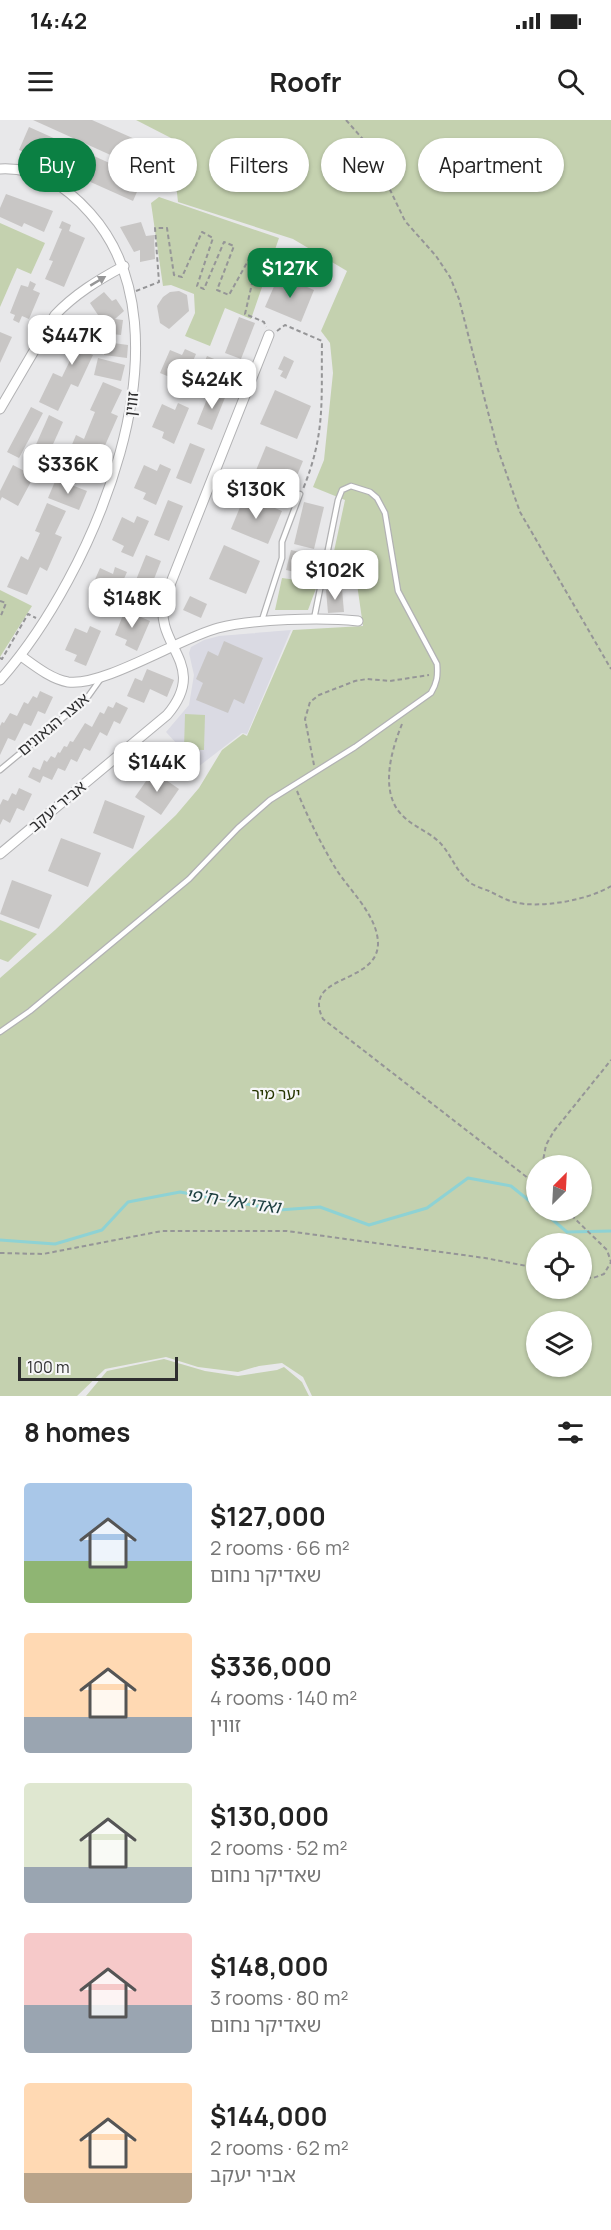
<!DOCTYPE html>
<meta charset="utf-8">
<style>
:root{--surface:#fff;--page:#f2f2f2;--text:#222;--muted:#767676;--accent:#0b8043}
body{margin:0;font-family:Manrope,"Noto Sans Hebrew",sans-serif;background:var(--page);color:var(--text);height:100vh;display:flex;flex-direction:column;font-size:22px;white-space:nowrap}
*{box-sizing:border-box;margin:0}
p{font-size:20px;color:var(--muted)}
.icon{flex:none;width:33px;height:33px;fill:none;stroke:currentColor;stroke-width:2;stroke-linecap:round;stroke-linejoin:round}
.map{position:relative;height:1276px;overflow:hidden}
.details{display:flex;flex-direction:column;background:var(--surface);flex:1}
.details>*{flex:none}
.hud{position:absolute;left:18px;top:18px;width:576px;height:54px;display:flex;gap:12px}
.needle{width:39px;rotate:24deg}
.buttons{position:absolute;left:526px;top:1035px;display:grid;gap:12px}
.buttons a{display:grid;place-items:center;width:66px;height:66px;border-radius:50%;background:var(--surface);box-shadow:0 2px 4px #0004;font-size:30px}
.scale{position:absolute;left:18px;bottom:15px;width:160px;box-sizing:border-box;padding-left:6px;border:3px solid #2e2e2f;border-top:0;font-size:16px;line-height:21px;white-space:nowrap;color:#2e2e2f;-webkit-text-stroke:4px #f6f6f7;paint-order:stroke}
.price{position:absolute;translate:-50% -51px;padding:0 14px;border-radius:12px;background:#fff;color:#222;font-size:20px;line-height:39px;filter:drop-shadow(0 2px 3px #0008)}
.price::after{content:'';position:absolute;left:50%;top:36px;width:18px;height:14px;margin-left:-9px;background:inherit;clip-path:polygon(0 0,100% 0,50% 100%)}
.price.selected{background:var(--accent);color:#fff}
ul{padding:0;list-style:none}
li{display:flex;align-items:center;gap:18px;height:150px;padding:0 24px}
li span{display:grid;place-items:center;flex:none;width:168px;height:120px;border-radius:6px;color:#555}
li>.icon{margin-inline-start:auto}
span .icon{width:72px;height:72px;fill:#fffc;stroke-width:1}
li b{font-size:26px}
h2{display:flex;justify-content:space-between;align-items:center;height:72px;padding:0 24px;font-size:26px}
.chip{padding:0 21px;border-radius:27px;background:var(--surface);box-shadow:0 2px 4px #0004;font-size:21px;line-height:54px}
.chip.selected{background:var(--accent);color:#fff}
.status{display:flex;justify-content:space-between;align-items:center;height:42px;padding:0 30px;background:var(--surface);direction:ltr}
.status svg{height:16px;fill:currentColor}
header{display:flex;justify-content:space-between;align-items:center;height:78px;padding:0 24px;background:var(--surface);font-size:27px;font-weight:700}
.map>svg:first-child{display:block}
.built{fill:#dadae3}
.green{fill:#c4d1af;fill-rule:evenodd}
.lines{fill:none;stroke-linecap:round;stroke-linejoin:round}
.stream{stroke:#8ed2d4;stroke-width:3}
.building{fill:#c8c6c5}
.lane-casing{stroke:#b2b2b4;stroke-width:7}
.street-casing{stroke:#b2b2b4;stroke-width:11}
.path{stroke:#959597;stroke-width:2;stroke-dasharray:4.5 3;stroke-linecap:butt}
.lane{stroke:#fff;stroke-width:4.5}
.street{stroke:#fff;stroke-width:9}
.oneway{fill:#969697}
.labels{text-anchor:middle;stroke-width:4.5;stroke-linejoin:round;paint-order:stroke}
.street-label{font-size:16px;fill:#2e2e2f;stroke:#f6f6f7}
.park-label{font-size:16px;fill:#263500;stroke:#f6f6f7}
.water-label{font-size:18px;font-style:italic;fill:#1c3e3f;stroke:#f6f6f7}
</style>
<div class="status"><b>14:42</b><svg viewBox="0 0 49 12"><path d="M0 12V9h3v3zM5 12V6h3v6zM10 12V3h3v9zM15 12V0h3v12zM26 1h20v11H26zM47 4h2v5h-2z"/></svg></div>
<header><svg class="icon" aria-label="menu" viewBox="0 0 24 24"><path d="M4 6h16M4 12h16M4 18h16"/></svg>Roofr<svg class="icon" aria-label="search" viewBox="0 0 24 24"><circle cx="10" cy="10" r="6"/><path d="M15 15l6 6"/></svg></header>
<div class="map">
<svg width="611" height="1276" viewBox="0 0 611 1276">
<rect width="100%" height="100%" fill="#e8e8ea"/>
<!-- built -->
<path class="built" d="M291 510 247 614 242 613 198 647 166 612 189 585 194 555 189 533 191 527 204 520 219 516Z"/>
<!-- green -->
<g class="green">
<path d="M136 0H611V1276H312L303 1257 282 1243 259 1246 238 1252 198 1247 166 1237 105 1249 77 1276H0V858L55 810 176 695 199 668 222 630 243 614 247 616 293 510 363 506 356 457 330 450 345 380 313 367 324 340 333 253 330 223 321 211 347 151 293 119 178 82 171 18ZM537 1046H582V1090H537ZM537 1124H582V1168H537ZM537 1202H582V1246H537Z"/>
<path d="M159 77 279 118 251 199 225 188 210 226 185 216 195 193 194 174 171 165 163 166 151 83Z"/>
<path d="M0 103 45 123 31 154 17 148 0 187Z"/>
<path d="M282 458 318 463 308 490H275Z"/>
<path d="M0 470 32 486 0 537Z"/>
<path d="M185 594 205 595 204 630 184 629Z"/>
<path d="M0 800 37 814 8 842 0 839Z"/>
<path d="M164 1239 205 1251 238 1256 277 1250 284 1247 302 1262 309 1276H86L107 1251Z"/>
</g>
<g class="lines">
<!-- stream -->
<g class="stream">
<path d="M541 1090 567 1112 611 1111"/>
<path d="M0 1120 55 1124 102 1110 128 1082 180 1072 279 1090 320 1087 369 1105 427 1088 468 1058 511 1066 537 1087"/>
</g>
</g>
<!-- building -->
<g class="building">
<path d="M33 0H92L155 28 146 51Z"/>
<path d="M29 7 143 58 133 81 19 30Z"/>
<path d="M6 74 53 91 44 112 24 103 22 107 0 97V88Z"/>
<path d="M62 101 71 105 69 111 85 118 64 167 45 159 53 141 49 140 62 109 59 108Z"/>
<path d="M141 102 146 116 154 115 155 139 140 142V130L134 132 120 107Z"/>
<path d="M279 155 314 170 301 202 265 187Z"/>
<path d="M30 161 36 164 33 170 40 173 29 199 22 196 19 203 13 200 15 195 10 193 21 165 28 167Z"/>
<path d="M179 171 187 175 189 191 169 209 160 203 157 186 163 177 170 172Z"/>
<path d="M104 172 112 181 116 179 124 191 115 199 123 200 121 215 102 213V201L90 183Z"/>
<path d="M239 197 255 203 241 239 225 233Z"/>
<path d="M81 199 100 209 88 233 93 235 78 267 71 264 58 291 39 282 53 253 62 257 76 228 69 225Z"/>
<path d="M0 212 12 217 0 243Z"/>
<path d="M106 222 128 225 127 238 104 235Z"/>
<path d="M185 229 196 234 181 269 169 264 172 258 160 253 170 230 182 235Z"/>
<path d="M207 236 219 241 212 257 200 252Z"/>
<path d="M284 236 294 241 286 259 280 256 283 251 278 249Z"/>
<path d="M98 238 125 245 121 261 94 255Z"/>
<path d="M103 262 122 270 111 293 118 296 103 330 95 327 83 355 63 346 76 315 84 319 95 292 90 290Z"/>
<path d="M211 269 226 275 212 310 197 304Z"/>
<path d="M275 270 311 286 297 319 260 304Z"/>
<path d="M178 283 189 288 174 324 162 318 164 312 152 307 162 284 175 290Z"/>
<path d="M31 287 43 293 19 338 7 332Z"/>
<path d="M49 295 63 302 41 351 27 345Z"/>
<path d="M190 323 205 329 191 364 176 358Z"/>
<path d="M266 326 303 341 289 375 252 360Z"/>
<path d="M160 344 171 349 156 385 143 379 146 373 134 368 144 345 157 351Z"/>
<path d="M13 345 34 356 18 386 2 377 0 381V371Z"/>
<path d="M56 359 87 371 79 390 48 378Z"/>
<path d="M245 375 282 391 268 424 231 409Z"/>
<path d="M168 380 183 386 169 421 154 415Z"/>
<path d="M304 382 324 387 314 429 294 424Z"/>
<path d="M47 383 66 391 55 414 62 417 47 451 40 447 27 475 7 467 21 436 28 440 40 413 35 411Z"/>
<path d="M137 396 149 401 133 437 121 432 124 426 112 420 122 397 134 403Z"/>
<path d="M224 425 260 441 246 474 209 459Z"/>
<path d="M291 430 313 435 308 455 286 450Z"/>
<path d="M146 435 161 441 147 477 132 470Z"/>
<path d="M115 447 127 452 111 488 99 482 102 476 90 471 100 448 113 454Z"/>
<path d="M342 469 344 492 328 493 326 470Z"/>
<path d="M190 476 207 484 201 498 183 490Z"/>
<path d="M125 490 150 501 137 531 125 525 127 520 115 515Z"/>
<path d="M90 506 101 511 86 546 74 541 77 535 65 530 75 508 87 513Z"/>
<path d="M224 521 263 538 244 584 234 579 228 593 196 580 203 563 196 559 208 531 218 536Z"/>
<path d="M147 549 174 560 167 577 150 569 144 583 127 576 135 558 142 561Z"/>
<path d="M40 571 53 577 45 594 38 591 31 606 24 603 15 621 8 618 0 635V606L2 602 4 603 10 593 17 596 24 582 28 584 33 576 37 578Z"/>
<path d="M116 582 128 588 120 604 114 601 107 616 100 612 90 631 84 628 77 642 71 639 65 651 58 648 52 660 43 656 40 663 28 657 33 647 40 650 44 640 47 642 51 636 55 638 58 632 60 633 64 626 67 627 70 621 73 622 85 603 92 607 100 592 104 594 108 586 113 588Z"/>
<path d="M153 651 179 669 161 695 135 677Z"/>
<path d="M19 668 32 674 24 691 17 688 10 703 3 699 0 705V685L3 679 8 681 12 673 16 675Z"/>
<path d="M105 680 145 696 133 729 93 713Z"/>
<path d="M61 718 101 733 88 767 48 751Z"/>
<path d="M12 760 52 775 39 809 0 794Z"/>
</g>
<g class="lines">
<!-- lane casing -->
<g class="lane-casing">
<g id="lane">
<path d="M223 252 250 263"/>
<path d="M262 500 282 438V422L300 374"/>
<path d="M0 650 87 578 102 557"/>
<path d="M0 912 30 891 189 759 238 708 270 680 355 627 431 573C437 563 438 556 437 544L398 471 385 393 377 378 370 372 351 366 342 370 338 380 314 499"/>
</g>
</g>
<!-- street casing -->
<g class="street-casing">
<g id="street">
<path d="M0 49C38 47 66 66 90 93 198 213 92 457 0 560"/>
<path d="M0 289 55 195C75 174 98 160 124 146"/>
<path d="M21 536C35 546 51 559 68 562 103 567 180 518 218 508 253 499 322 497 358 501"/>
<path d="M0 734 167 595C210 544 154 527 164 480L269 215"/>
</g>
</g>
<!-- path -->
<g class="path">
<path d="M346 0 369 26 405 101 436 136 450 157 459 179 497 327 520 392 611 549"/>
<path d="M136 171 159 162 155 108H167L174 155 182 157 202 112 213 118 197 166 204 169 224 122 234 126 217 170 229 175 249 139 257 142 245 194 264 202 266 207"/>
<path d="M277 211 285 205 322 221C321 279 326 313 303 369"/>
<path d="M0 481 6 483 0 498"/>
<path d="M0 538 2 539 28 494 36 498"/>
<path d="M402 604C391 631 378 675 405 698 416 708 433 714 442 725 453 738 456 752 472 764 477 767 484 769 489 771 497 775 506 780 514 782 539 789 589 780 611 766"/>
<path d="M314 645 305 599 310 582 319 575 355 561 367 559 390 561 429 555"/>
<path d="M297 671C308 698 321 724 336 749 350 771 378 796 378 824 377 865 301 854 323 899L537 1065"/>
<path d="M542 1046 546 1025 554 1011 611 940"/>
<path d="M566 1090 607 1130 611 1142 604 1154 593 1158 582 1157"/>
<path d="M0 1133 43 1134 162 1111H287L485 1138 537 1148"/>
</g>
<!-- lane -->
<use href="#lane" class="lane"/>
<!-- street -->
<use href="#street" class="street"/>
</g>
<!-- one-way arrows -->
<defs><path id="oneway-solid" d="M-6-.8H1V-3.2L6.5 0L1 3.2V.8H-6Z" transform="scale(1.5)"/></defs>
<use class="oneway" href="#oneway-solid" transform="translate(98 161) rotate(-31)"/>
<g class="labels">
<!-- street labels -->
<g class="street-label">
<text transform="translate(131 284) rotate(-83)" y="6">זווין</text>
<text transform="translate(53 604) rotate(-40)" y="6">אוצר הגאונים</text>
<text transform="translate(57 686) rotate(-40)" y="6">אביר יעקב</text>
</g>
<!-- park labels -->
<g class="park-label">
<text x="276" y="979">יער מיר</text>
</g>
<!-- water labels -->
<g class="water-label">
<text transform="translate(233 1081) rotate(8)" y="6">ואדי אל-ח'פי</text>
</g>
</g>
</svg>
<div class="buttons">
<a><svg class="needle" viewBox="-14 -14 28 28"><path d="M0-13l5 13h-10z" fill="#e53935"/><path d="M0 13l5-13h-10z" fill="#767676"/></svg></a>
<a><svg class="icon" aria-label="locate" viewBox="0 0 24 24"><circle cx="12" cy="12" r="6"/><path d="M12 2v4M12 18v4M2 12h4M18 12h4"/></svg></a>
<a><svg class="icon" aria-label="layers" viewBox="0 0 24 24"><path d="M12 4l9 5-9 5-9-5zM3 14l9 5 9-5"/></svg></a>
</div>
<div class="scale">100 m</div>
<b class="price selected" style="left:290px;top:179px">$127K</b>
<b class="price" style="left:72px;top:246px">$447K</b>
<b class="price" style="left:212px;top:290px">$424K</b>
<b class="price" style="left:68px;top:375px">$336K</b>
<b class="price" style="left:256px;top:400px">$130K</b>
<b class="price" style="left:335px;top:481px">$102K</b>
<b class="price" style="left:132px;top:509px">$148K</b>
<b class="price" style="left:157px;top:673px">$144K</b>
<div class="hud">
<a class="chip selected">Buy</a>
<a class="chip">Rent</a>
<a class="chip">Filters</a>
<a class="chip">New</a>
<a class="chip">Apartment</a>
</div>
</div>
<section class="details">
<h2>8 homes<svg class="icon" aria-label="filters" viewBox="0 0 24 24"><path d="M4 7h16M4 17h16"/><circle cx="9" cy="7" r="2"/><circle cx="15" cy="17" r="2"/></svg></h2>
<ul>
<li><span style="background:linear-gradient(#a9c7e8 65%,#8fb573 0)"><svg class="icon" aria-label="home" viewBox="0 0 24 24"><path d="M3 11l9-7 9 7M6 9v11h12V9"/></svg></span><div><b>$127,000</b><p>2 rooms · 66 m²</p><p>שאדיקר נחום</p></div></li>
<li><span style="background:linear-gradient(#ffd9b3 70%,#9aa5b1 0)"><svg class="icon" aria-label="home" viewBox="0 0 24 24"><path d="M3 11l9-7 9 7M6 9v11h12V9"/></svg></span><div><b>$336,000</b><p>4 rooms · 140 m²</p><p>זווין</p></div></li>
<li><span style="background:linear-gradient(#dfe7d0 70%,#9aa5b1 0)"><svg class="icon" aria-label="home" viewBox="0 0 24 24"><path d="M3 11l9-7 9 7M6 9v11h12V9"/></svg></span><div><b>$130,000</b><p>2 rooms · 52 m²</p><p>שאדיקר נחום</p></div></li>
<li><span style="background:linear-gradient(#f6c9c9 60%,#9aa5b1 0)"><svg class="icon" aria-label="home" viewBox="0 0 24 24"><path d="M3 11l9-7 9 7M6 9v11h12V9"/></svg></span><div><b>$148,000</b><p>3 rooms · 80 m²</p><p>שאדיקר נחום</p></div></li>
<li><span style="background:linear-gradient(#ffd9b3 75%,#b9a48a 0)"><svg class="icon" aria-label="home" viewBox="0 0 24 24"><path d="M3 11l9-7 9 7M6 9v11h12V9"/></svg></span><div><b>$144,000</b><p>2 rooms · 62 m²</p><p>אביר יעקב</p></div></li>
</ul>
</section>
